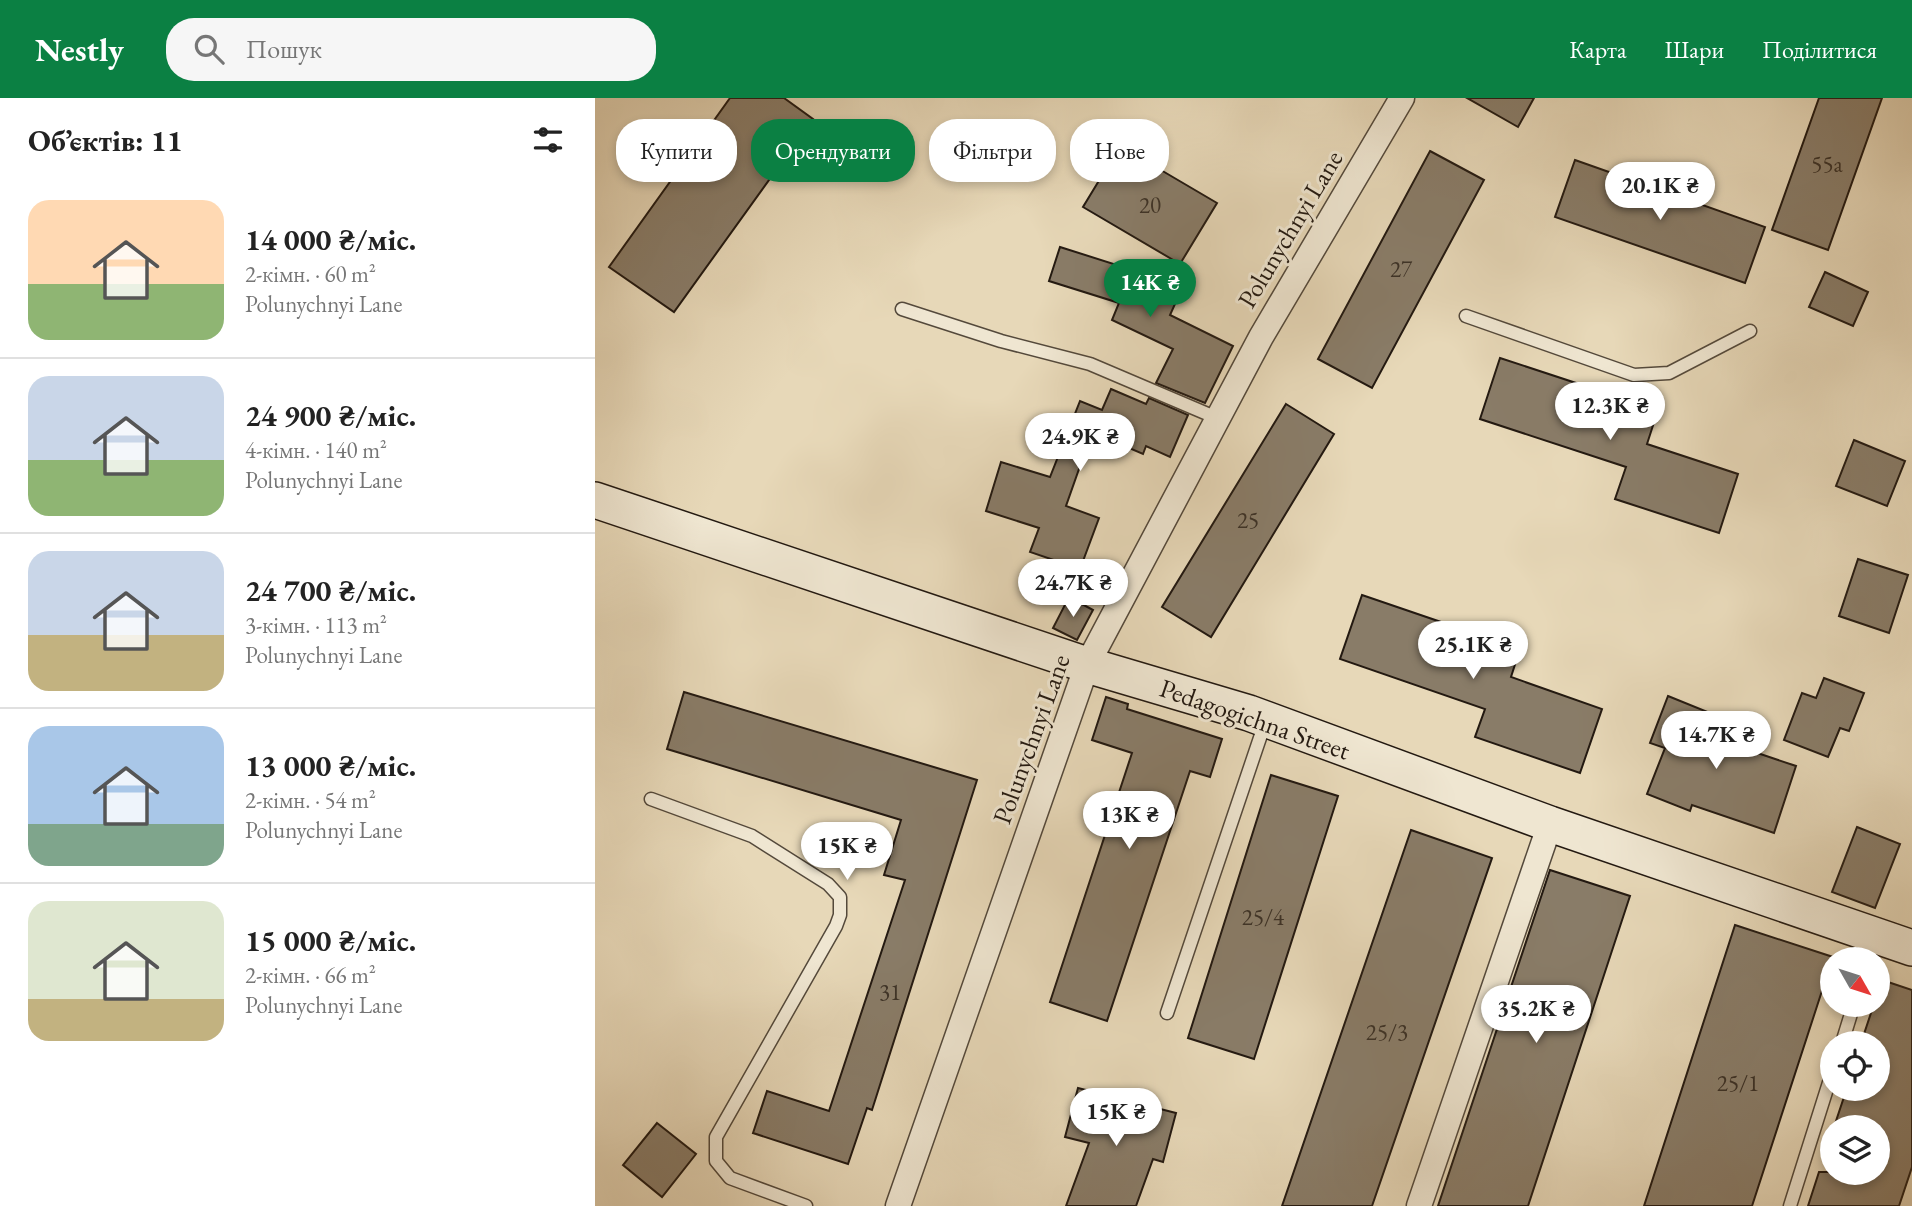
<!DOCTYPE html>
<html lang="uk">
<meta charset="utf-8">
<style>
:root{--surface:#fff;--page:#f6f6f6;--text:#222;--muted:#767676;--line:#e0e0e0;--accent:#0b8043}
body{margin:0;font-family:"EB Garamond",serif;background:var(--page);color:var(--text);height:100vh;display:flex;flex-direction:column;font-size:26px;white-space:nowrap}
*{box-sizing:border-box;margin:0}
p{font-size:23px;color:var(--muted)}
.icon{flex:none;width:38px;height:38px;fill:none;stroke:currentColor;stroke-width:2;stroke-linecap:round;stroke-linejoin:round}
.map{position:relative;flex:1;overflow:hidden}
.sheet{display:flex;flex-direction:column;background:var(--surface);width:595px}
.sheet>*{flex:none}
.top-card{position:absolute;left:21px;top:21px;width:665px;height:63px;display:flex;gap:14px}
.needle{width:46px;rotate:129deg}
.controls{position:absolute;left:1225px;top:849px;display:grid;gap:14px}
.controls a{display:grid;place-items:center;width:70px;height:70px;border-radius:50%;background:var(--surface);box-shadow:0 4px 10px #0003;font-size:35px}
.price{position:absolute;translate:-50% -60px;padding:0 16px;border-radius:24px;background:#fff;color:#222;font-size:23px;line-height:46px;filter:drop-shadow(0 2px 4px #0008)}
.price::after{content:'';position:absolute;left:50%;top:42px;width:21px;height:16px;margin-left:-10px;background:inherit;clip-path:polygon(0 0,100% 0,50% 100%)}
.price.current{background:var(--accent);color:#fff}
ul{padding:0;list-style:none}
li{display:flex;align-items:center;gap:21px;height:175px;padding:0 28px}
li+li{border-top:2px solid var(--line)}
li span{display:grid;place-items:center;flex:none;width:196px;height:140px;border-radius:21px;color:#555}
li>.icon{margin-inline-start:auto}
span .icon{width:84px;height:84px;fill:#fffc;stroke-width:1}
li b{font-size:30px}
h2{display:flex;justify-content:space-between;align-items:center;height:84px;padding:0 28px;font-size:30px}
.pill{padding:0 24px;border-radius:28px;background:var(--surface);box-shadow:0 4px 10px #0003;font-size:24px;line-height:63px}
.pill.current{background:var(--accent);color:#fff}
header{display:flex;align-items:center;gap:42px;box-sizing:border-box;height:98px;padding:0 35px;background:var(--accent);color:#fff}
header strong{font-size:33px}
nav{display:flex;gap:38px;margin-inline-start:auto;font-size:24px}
.search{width:490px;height:63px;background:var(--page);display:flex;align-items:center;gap:18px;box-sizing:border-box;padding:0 24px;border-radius:28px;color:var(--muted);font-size:26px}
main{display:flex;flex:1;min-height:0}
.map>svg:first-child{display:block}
.building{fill:#897c68;stroke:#231911;stroke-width:2}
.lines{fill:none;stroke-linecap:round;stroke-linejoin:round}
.lane-casing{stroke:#54493b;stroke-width:15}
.street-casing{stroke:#54493b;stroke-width:27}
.secondary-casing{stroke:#231911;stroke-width:38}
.lane{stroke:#efe6d1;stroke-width:12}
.street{stroke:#efe6d1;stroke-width:24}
.secondary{stroke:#efe6d1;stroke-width:35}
.labels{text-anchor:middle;stroke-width:6;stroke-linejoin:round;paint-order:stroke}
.number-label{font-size:23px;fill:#3c3227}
.street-label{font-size:26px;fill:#231911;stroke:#efe6d1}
</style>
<header>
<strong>Nestly</strong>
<div class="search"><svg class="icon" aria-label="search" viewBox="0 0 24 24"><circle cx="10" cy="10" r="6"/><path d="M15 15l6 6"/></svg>Пошук</div>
<nav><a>Карта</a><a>Шари</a><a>Поділитися</a></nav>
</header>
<main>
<section class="sheet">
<h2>Об’єктів: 11<svg class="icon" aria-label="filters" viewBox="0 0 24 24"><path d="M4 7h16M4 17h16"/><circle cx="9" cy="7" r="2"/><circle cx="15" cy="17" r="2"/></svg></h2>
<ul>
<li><span style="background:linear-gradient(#ffd9b3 60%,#8fb573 0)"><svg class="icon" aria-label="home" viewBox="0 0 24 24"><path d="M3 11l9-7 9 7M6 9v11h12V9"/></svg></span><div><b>14 000 ₴/міс.</b><p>2-кімн. · 60 m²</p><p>Polunychnyi Lane</p></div></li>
<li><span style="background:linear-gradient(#c9d6e8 60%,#8fb573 0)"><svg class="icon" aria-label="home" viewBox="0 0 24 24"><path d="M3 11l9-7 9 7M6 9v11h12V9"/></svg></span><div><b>24 900 ₴/міс.</b><p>4-кімн. · 140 m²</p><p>Polunychnyi Lane</p></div></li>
<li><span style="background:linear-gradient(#c9d6e8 60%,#c2b280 0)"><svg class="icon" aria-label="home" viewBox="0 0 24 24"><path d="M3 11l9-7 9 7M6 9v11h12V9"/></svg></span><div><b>24 700 ₴/міс.</b><p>3-кімн. · 113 m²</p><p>Polunychnyi Lane</p></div></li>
<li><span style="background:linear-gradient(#a9c7e8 70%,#7fa58c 0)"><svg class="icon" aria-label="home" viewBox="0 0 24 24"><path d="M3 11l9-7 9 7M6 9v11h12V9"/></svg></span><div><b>13 000 ₴/міс.</b><p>2-кімн. · 54 m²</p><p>Polunychnyi Lane</p></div></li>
<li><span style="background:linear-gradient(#dfe7d0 70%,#c2b280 0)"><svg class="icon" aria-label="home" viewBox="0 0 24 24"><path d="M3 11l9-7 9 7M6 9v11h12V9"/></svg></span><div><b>15 000 ₴/міс.</b><p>2-кімн. · 66 m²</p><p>Polunychnyi Lane</p></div></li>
</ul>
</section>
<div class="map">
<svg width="1317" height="1108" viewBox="0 0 1317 1108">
<rect width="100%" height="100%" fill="#e7d8b8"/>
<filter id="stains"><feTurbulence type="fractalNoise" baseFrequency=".00286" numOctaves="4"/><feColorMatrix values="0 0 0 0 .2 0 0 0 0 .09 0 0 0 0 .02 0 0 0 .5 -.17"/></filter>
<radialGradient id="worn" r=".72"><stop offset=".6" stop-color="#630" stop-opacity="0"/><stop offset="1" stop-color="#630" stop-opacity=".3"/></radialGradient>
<!-- building -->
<g class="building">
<path d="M135 0H189L218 21 79 214 14 169Z"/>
<path d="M872 0H939L923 29Z"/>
<path d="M1224 0H1287L1233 152 1177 132Z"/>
<path d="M525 48 622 105 585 166 488 109Z"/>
<path d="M835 53 889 82 777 290 723 261Z"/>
<path d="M980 62 1170 129 1150 185 960 119Z"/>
<path d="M465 149 588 188 575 217 638 248 610 305 561 285 578 251 517 222 524 205 454 183Z"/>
<path d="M1230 174 1273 194 1258 228 1214 209Z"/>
<path d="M905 260 1063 312 1052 346 1143 376 1124 435 1020 401 1031 369 885 321Z"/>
<path d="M516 291 551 306 554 300 593 317 575 359 551 348 548 356 511 340 504 359 490 354 471 408 504 420 485 471 435 454 444 430 391 413 406 364 455 379 485 303 507 312Z"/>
<path d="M691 306 739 336 616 539 567 509Z"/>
<path d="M1259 342 1310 363 1292 408 1241 388Z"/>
<path d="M1263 461 1313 477 1294 535 1244 518Z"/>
<path d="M767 497 925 551 916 579 1007 611 985 675 880 639 890 611 745 561Z"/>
<path d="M474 499 498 512 482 542 458 530Z"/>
<path d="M1229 580 1269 595 1254 633 1245 630 1233 659 1189 642 1207 595 1221 600Z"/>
<path d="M89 594 382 682 277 1012 272 1010 253 1066 158 1035 172 993 234 1013 310 782 289 777 306 722 72 651Z"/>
<path d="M1073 598 1120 617 1112 638 1201 668 1179 735 1097 707 1095 713 1052 696 1070 650 1055 645Z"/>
<path d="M511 599 533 606 532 611 627 641 615 679 595 673 512 923 455 904 537 655 497 642Z"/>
<path d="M676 677 743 698 659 961 593 940Z"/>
<path d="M1262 729 1305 746 1280 810 1237 794Z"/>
<path d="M816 732 897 760 777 1108H687Z"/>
<path d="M955 772 1035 798 933 1108H843Z"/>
<path d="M1140 827 1238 859 1157 1108H1049Z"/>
<path d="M1287 882 1317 892V1069L1304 1108H1213L1224 1074H1283V1029H1239L1252 990H1283V945H1266L1279 906H1283Z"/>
<path d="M483 990 581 1015 568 1064 558 1061 541 1108H471L494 1045 470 1039Z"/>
<path d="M62 1025 101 1056 67 1099 28 1067Z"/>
</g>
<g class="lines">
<!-- lane casing -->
<g class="lane-casing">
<g id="lane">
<path d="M307 211 406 243 495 266 622 320"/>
<path d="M871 218 1039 277 1074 275 1155 233"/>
<path d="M56 701 157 738 233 786 245 799V817L241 828 121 1039V1063L135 1080 211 1108"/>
<path d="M1273 861 1281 838"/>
<path d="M572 915 670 625"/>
<path d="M1247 945 1259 906"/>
<path d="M1195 1108 1237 975"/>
</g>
</g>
<!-- street casing -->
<g class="street-casing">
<g id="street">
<path d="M303 1108 492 567 666 239 807 0"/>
<path d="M824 1108 955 726"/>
</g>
</g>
<!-- secondary casing -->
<g class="secondary-casing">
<path id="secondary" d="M0 402 492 567 654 615 955 726 1317 850"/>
</g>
<!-- lane -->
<use href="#lane" class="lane"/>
<!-- street -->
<use href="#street" class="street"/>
<!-- secondary -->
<use href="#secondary" class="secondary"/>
</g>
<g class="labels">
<!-- number labels -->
<g class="number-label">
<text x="1232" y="74">55а</text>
<text x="555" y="115">20</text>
<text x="806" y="179">27</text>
<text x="653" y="430">25</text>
<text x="668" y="827">25/4</text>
<text x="295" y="902">31</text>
<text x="792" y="942">25/3</text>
<text x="1143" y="993">25/1</text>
</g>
<!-- street labels -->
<g class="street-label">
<text transform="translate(695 131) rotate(-59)" y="9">Polunychnyi Lane</text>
<text transform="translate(660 621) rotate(19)" y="9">Pedagogichna Street</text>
<text transform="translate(436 641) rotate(-70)" y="9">Polunychnyi Lane</text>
</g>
</g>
<rect width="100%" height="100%" filter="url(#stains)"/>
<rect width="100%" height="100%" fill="url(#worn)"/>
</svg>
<div class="controls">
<a><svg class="needle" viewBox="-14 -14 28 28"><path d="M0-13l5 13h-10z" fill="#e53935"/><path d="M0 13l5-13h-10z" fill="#767676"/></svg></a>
<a><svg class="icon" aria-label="locate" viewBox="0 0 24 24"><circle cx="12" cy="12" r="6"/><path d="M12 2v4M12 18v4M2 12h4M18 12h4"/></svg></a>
<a><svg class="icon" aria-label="layers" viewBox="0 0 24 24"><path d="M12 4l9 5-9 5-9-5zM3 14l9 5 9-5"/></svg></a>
</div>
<b class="price" style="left:1065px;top:124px">20.1K ₴</b>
<b class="price current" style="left:555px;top:221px">14K ₴</b>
<b class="price" style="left:1015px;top:344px">12.3K ₴</b>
<b class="price" style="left:485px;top:375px">24.9K ₴</b>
<b class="price" style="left:478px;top:521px">24.7K ₴</b>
<b class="price" style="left:878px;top:583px">25.1K ₴</b>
<b class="price" style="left:1121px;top:673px">14.7K ₴</b>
<b class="price" style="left:534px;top:753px">13K ₴</b>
<b class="price" style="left:252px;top:784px">15K ₴</b>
<b class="price" style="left:941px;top:947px">35.2K ₴</b>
<b class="price" style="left:521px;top:1050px">15K ₴</b>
<div class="top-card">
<a class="pill">Купити</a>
<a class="pill current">Орендувати</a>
<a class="pill">Фільтри</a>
<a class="pill">Нове</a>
</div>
</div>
</main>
